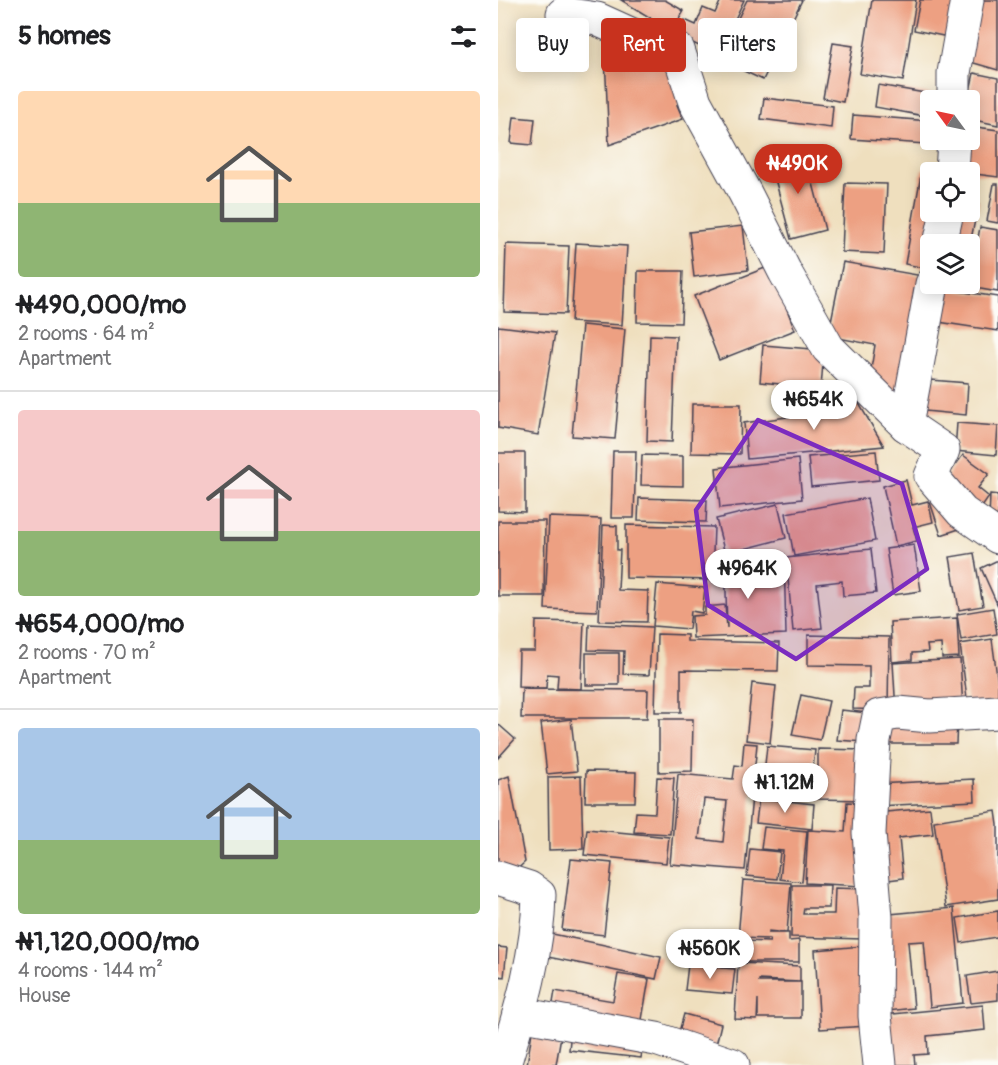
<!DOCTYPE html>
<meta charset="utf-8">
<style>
:root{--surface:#fff;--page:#f2f2f2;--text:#202124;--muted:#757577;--line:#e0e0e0;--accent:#c8321e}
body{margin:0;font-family:Pangolin,sans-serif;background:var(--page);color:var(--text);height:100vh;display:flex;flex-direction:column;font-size:22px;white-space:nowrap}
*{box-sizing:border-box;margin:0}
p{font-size:20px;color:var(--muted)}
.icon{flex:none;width:33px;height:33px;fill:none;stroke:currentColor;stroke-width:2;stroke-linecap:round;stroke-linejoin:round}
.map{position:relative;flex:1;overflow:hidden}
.sheet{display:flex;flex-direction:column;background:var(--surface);width:498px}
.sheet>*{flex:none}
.hud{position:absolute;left:18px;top:18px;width:392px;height:54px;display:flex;gap:12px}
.needle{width:39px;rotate:303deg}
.fabs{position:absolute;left:422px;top:90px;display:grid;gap:12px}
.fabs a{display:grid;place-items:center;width:60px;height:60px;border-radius:6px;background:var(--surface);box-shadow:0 3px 15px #0003;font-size:30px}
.price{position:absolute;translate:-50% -51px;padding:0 14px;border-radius:21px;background:#fff;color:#222;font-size:20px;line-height:39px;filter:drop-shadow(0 2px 3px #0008)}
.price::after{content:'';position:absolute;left:50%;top:36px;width:18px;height:14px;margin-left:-9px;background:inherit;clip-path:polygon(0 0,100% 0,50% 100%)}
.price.selected{background:var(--accent);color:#fff}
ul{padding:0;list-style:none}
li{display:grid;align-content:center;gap:12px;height:318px;padding:0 18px}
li+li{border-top:2px solid var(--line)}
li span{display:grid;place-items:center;height:186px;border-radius:6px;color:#555}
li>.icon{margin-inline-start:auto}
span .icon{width:108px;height:108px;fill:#fffc;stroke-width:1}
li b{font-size:26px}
h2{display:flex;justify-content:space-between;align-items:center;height:72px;padding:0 18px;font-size:26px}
.chip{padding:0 21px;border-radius:6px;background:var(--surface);box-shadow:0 3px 15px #0003;font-size:21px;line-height:54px}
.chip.selected{background:var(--accent);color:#fff}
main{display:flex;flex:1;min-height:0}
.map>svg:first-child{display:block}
.building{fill:#eda082;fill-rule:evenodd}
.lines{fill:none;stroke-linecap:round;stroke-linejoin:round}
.minor-casing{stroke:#413e4f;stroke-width:35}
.minor{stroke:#fff;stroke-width:33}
.marked{fill:#7b2cbf;fill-opacity:0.2;stroke:#7b2cbf;stroke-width:4.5;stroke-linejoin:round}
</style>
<main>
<section class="sheet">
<h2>5 homes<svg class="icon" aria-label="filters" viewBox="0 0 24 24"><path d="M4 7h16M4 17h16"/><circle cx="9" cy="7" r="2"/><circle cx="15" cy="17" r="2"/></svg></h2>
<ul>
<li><span style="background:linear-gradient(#ffd9b3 60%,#8fb573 0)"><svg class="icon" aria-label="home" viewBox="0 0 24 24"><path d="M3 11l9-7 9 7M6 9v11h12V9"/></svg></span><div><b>₦490,000/mo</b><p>2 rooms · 64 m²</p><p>Apartment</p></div></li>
<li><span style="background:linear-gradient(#f6c9c9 65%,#8fb573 0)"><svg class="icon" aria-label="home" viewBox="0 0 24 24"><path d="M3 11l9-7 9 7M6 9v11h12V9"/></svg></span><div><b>₦654,000/mo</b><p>2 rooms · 70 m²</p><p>Apartment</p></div></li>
<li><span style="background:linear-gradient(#a9c7e8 60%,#8fb573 0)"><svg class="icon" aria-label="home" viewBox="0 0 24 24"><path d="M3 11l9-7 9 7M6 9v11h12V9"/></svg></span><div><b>₦1,120,000/mo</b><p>4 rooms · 144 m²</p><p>House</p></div></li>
</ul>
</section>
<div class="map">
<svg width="500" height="1065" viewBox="0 0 500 1065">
<rect width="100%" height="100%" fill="#fdfcf7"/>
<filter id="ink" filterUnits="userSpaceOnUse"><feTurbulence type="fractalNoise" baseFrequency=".0167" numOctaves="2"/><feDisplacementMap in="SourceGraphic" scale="12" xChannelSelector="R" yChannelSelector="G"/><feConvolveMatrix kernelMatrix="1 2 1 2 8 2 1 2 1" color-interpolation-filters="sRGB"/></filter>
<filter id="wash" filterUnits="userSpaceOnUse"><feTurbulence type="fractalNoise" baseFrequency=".008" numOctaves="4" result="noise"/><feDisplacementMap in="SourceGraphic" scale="24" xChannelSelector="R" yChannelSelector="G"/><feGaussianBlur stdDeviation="1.35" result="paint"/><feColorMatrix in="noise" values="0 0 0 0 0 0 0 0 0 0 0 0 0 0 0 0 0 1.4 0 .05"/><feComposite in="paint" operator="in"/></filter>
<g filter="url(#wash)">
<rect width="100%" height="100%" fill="#efdfbe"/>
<g id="blocks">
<!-- building -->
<g class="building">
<path d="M123 0H167L186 11 174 31Z"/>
<path d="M223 0H246L220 55 180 36 187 20 198 25 205 8 217 13Z"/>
<path d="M249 0H304L265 80 220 59Z"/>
<path d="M374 0H418L405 81 362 74Z"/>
<path d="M422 0H463L455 38 416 30Z"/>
<path d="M479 0H500V70L462 59Z"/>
<path d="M335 43 355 46 345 102 325 98Z"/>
<path d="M172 51 189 104 179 105 185 119 111 145 107 56Z"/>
<path d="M476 73 500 78V125L471 119 470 100Z"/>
<path d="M380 85 456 98V100H432V117L377 107Z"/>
<path d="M266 98 335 106 333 128 263 119Z"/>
<path d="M355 115 432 121V140H444L443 145 353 139Z"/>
<path d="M16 117 37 119 34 145 13 143Z"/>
<path d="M471 126 500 130V177L462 172 471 140Z"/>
<path d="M307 152 327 230 293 239 272 160Z"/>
<path d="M424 169 437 171 432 172V212H438L427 268 407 264Z"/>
<path d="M347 183 389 184 386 254 344 252Z"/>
<path d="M496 184H500V223L489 221Z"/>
<path d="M471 199 481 201 472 244H447L454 212H471Z"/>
<path d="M245 226 250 270 196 277 191 232Z"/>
<path d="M482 227 500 230V292L471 287Z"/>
<path d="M78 243 129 246 124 325 73 322Z"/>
<path d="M8 244 71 246 68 314 6 312Z"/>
<path d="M345 262 425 276 404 394 370 387 377 345 330 336Z"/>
<path d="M272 266 297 330 221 360 196 296Z"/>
<path d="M140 271H185L183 323 139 322Z"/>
<path d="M439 288 500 297V331L434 321Z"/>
<path d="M84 325 127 329 117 439 74 436Z"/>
<path d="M0 326 57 333 40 435 0 428Z"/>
<path d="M152 335 178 336 174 442 149 441Z"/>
<path d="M265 345 326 350 323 388 262 382Z"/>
<path d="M420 379 470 383 468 415 417 410Z"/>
<path d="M350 385 386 446 249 459 246 423 338 410 334 390Z"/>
<path d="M194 404H243L242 454 193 453Z"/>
<path d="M459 423 500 426 498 455 457 451Z"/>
<path d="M115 451H138L136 518H113Z"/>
<path d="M378 451 381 480 313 487 310 457Z"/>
<path d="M0 453H27V512L0 511Z"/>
<path d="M144 455 185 456V486L143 485Z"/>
<path d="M465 455 491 474 480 488 491 497 482 510 445 482Z"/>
<path d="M300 459 304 499 222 508 218 468Z"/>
<path d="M408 480 414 505 430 501 435 522 415 527 419 541 398 546 385 486Z"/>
<path d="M492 494 500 495V523L491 522Z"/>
<path d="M446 497 467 527 443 535 432 502Z"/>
<path d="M141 498 209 500 208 522 140 520Z"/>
<path d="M369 498 377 541 296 556 288 513Z"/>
<path d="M280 504 288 538 227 554 218 519Z"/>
<path d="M51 517 103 519 99 611 47 609Z"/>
<path d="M0 521H47L46 596H0Z"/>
<path d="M105 525 119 526V550H122L120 590 150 591 149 622 101 621Z"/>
<path d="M128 525 216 527 214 580 128 578Z"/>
<path d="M416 545 423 591 395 595 388 549Z"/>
<path d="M373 549 378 593 345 596 344 581 319 584 324 628 295 631 288 558Z"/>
<path d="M476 553 485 606 461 610 452 557Z"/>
<path d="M286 554 288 634 195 638 194 616 207 615V607L227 605 229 628 227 556Z"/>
<path d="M500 560V606L483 568Z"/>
<path d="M159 584 207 588 204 613 193 611 191 629 155 626Z"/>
<path d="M495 608 499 634 463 640 459 614Z"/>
<path d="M459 618 461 657 444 658 443 644 429 645 430 652 414 653V660L394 662 392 622Z"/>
<path d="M38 621 86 622 83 689 59 688 60 675 49 674 48 688 20 687 21 651H37Z"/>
<path d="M91 624 154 627 151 675 125 674 126 651 90 650Z"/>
<path d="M159 634 189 635V641L281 643 280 671 183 670V712H157Z"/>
<path d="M310 635 391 637 390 710 355 709 356 688H371V666L310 665Z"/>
<path d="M494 639 500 684V702L470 706 462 644Z"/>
<rect x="88" y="653" width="33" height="32"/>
<path d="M462 659 465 708 398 712 395 663Z"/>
<path d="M254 683 278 686 272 743 248 740Z"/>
<path d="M24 689 150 690 149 718H23Z"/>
<path d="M303 695 331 701 322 740 294 735Z"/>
<path d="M343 710 370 713 366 742 339 740Z"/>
<path d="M73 719 79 771 49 774 43 723Z"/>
<path d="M161 719H195L194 771 161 772Z"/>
<path d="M387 720H459L458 744H386Z"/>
<path d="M0 724 17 739 0 758Z"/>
<path d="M246 743 259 744 247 870 172 864 180 774 235 779 237 765 244 766ZM206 799 229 801 225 842 201 839Z"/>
<path d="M269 746 317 750 312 798 264 792Z"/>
<path d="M320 749 367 750 365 800 320 799Z"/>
<path d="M88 771 138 772 137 802H87Z"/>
<path d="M11 776 27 862 12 876 0 872V780Z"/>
<path d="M83 776 85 849 51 850 50 777Z"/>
<path d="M159 777 176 778 172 834 136 832 138 812 157 813Z"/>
<path d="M476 779 477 801 379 806 378 784Z"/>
<path d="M261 798 316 804 314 829 258 823Z"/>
<path d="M349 802 369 803 364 886 307 883 310 830 347 832Z"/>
<path d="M432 808 435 834 401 838 405 878 383 881 377 813Z"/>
<path d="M498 811 500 825V899L448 907 436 821Z"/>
<path d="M266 827 309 831 304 882 282 879 285 851 263 849Z"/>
<path d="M89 829 171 837 168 863 86 855Z"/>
<path d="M252 849 282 852 279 879 249 876Z"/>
<path d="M73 859 114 863 106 935 64 930Z"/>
<path d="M245 880 293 883 289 933 271 931V933H291V941L301 940V962H244L245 941 272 942 271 939 240 938Z"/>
<path d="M294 885H332L331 908H306L305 914H336L337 888 366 889 365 939 293 937Z"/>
<path d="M456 908 465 1003 432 1007 426 941 410 942 416 1008 390 1011 381 915Z"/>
<path d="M500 911V942L498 937 463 943 459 918Z"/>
<path d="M50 933 163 957 158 979 45 956Z"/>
<path d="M365 946 370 1026 322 1029 317 950Z"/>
<path d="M0 947 9 948 6 977 0 976Z"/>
<path d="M240 963 302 966V982L261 980V982H303V1018H260V999L259 1020 237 1019Z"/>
<path d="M190 965 237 969 234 994 187 990Z"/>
<path d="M500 971V1000L473 1003 469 976Z"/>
<path d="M120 974 151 979 142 1031 53 1015 57 991 115 1001Z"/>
<path d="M485 1005 487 1030 429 1036 430 1054 416 1055 417 1065H389L385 1015Z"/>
<path d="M186 1014 223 1024 217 1049 179 1039Z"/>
<path d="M35 1025 64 1030 58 1065H29Z"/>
<path d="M73 1030 146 1038 143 1058 71 1050Z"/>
</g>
</g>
</g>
<g filter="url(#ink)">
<use href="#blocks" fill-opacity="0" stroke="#413e4f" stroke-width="1.5"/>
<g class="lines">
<!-- minor casing -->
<g class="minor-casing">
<g id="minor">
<path d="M65 14 99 19 152 43 180 50 197 102 247 193 287 272 330 348 408 425 445 450 433 476 464 512 500 537"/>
<path d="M456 100V73L469 0"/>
<path d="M454 172 456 140"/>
<path d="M442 244 449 212"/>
<path d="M408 425 434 284"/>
<path d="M0 878 31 888 41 895C40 954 23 1009 6 1065"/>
<path d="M21 1014 158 1039 235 1065"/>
<path d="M382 1065 377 1016 378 917 371 833 376 740 381 716 400 713 432 716 500 712"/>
</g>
</g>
<!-- minor -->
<use href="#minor" class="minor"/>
</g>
</g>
<!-- marked area -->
<path class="marked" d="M260 420 404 484 429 569 298 659 210 605 198 510Z"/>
</svg>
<div class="fabs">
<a><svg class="needle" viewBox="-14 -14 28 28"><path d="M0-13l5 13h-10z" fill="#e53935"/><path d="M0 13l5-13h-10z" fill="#757577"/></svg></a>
<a><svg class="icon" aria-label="locate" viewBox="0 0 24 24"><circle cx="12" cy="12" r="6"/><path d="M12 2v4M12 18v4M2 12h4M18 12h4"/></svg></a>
<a><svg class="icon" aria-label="layers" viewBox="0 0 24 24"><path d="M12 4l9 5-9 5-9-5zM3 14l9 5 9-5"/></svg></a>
</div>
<b class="price selected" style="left:300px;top:195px">₦490K</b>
<b class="price" style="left:316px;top:431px">₦654K</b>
<b class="price" style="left:250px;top:600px">₦964K</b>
<b class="price" style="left:287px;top:814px">₦1.12M</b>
<b class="price" style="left:212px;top:980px">₦560K</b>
<div class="hud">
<a class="chip">Buy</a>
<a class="chip selected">Rent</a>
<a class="chip">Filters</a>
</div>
</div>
</main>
